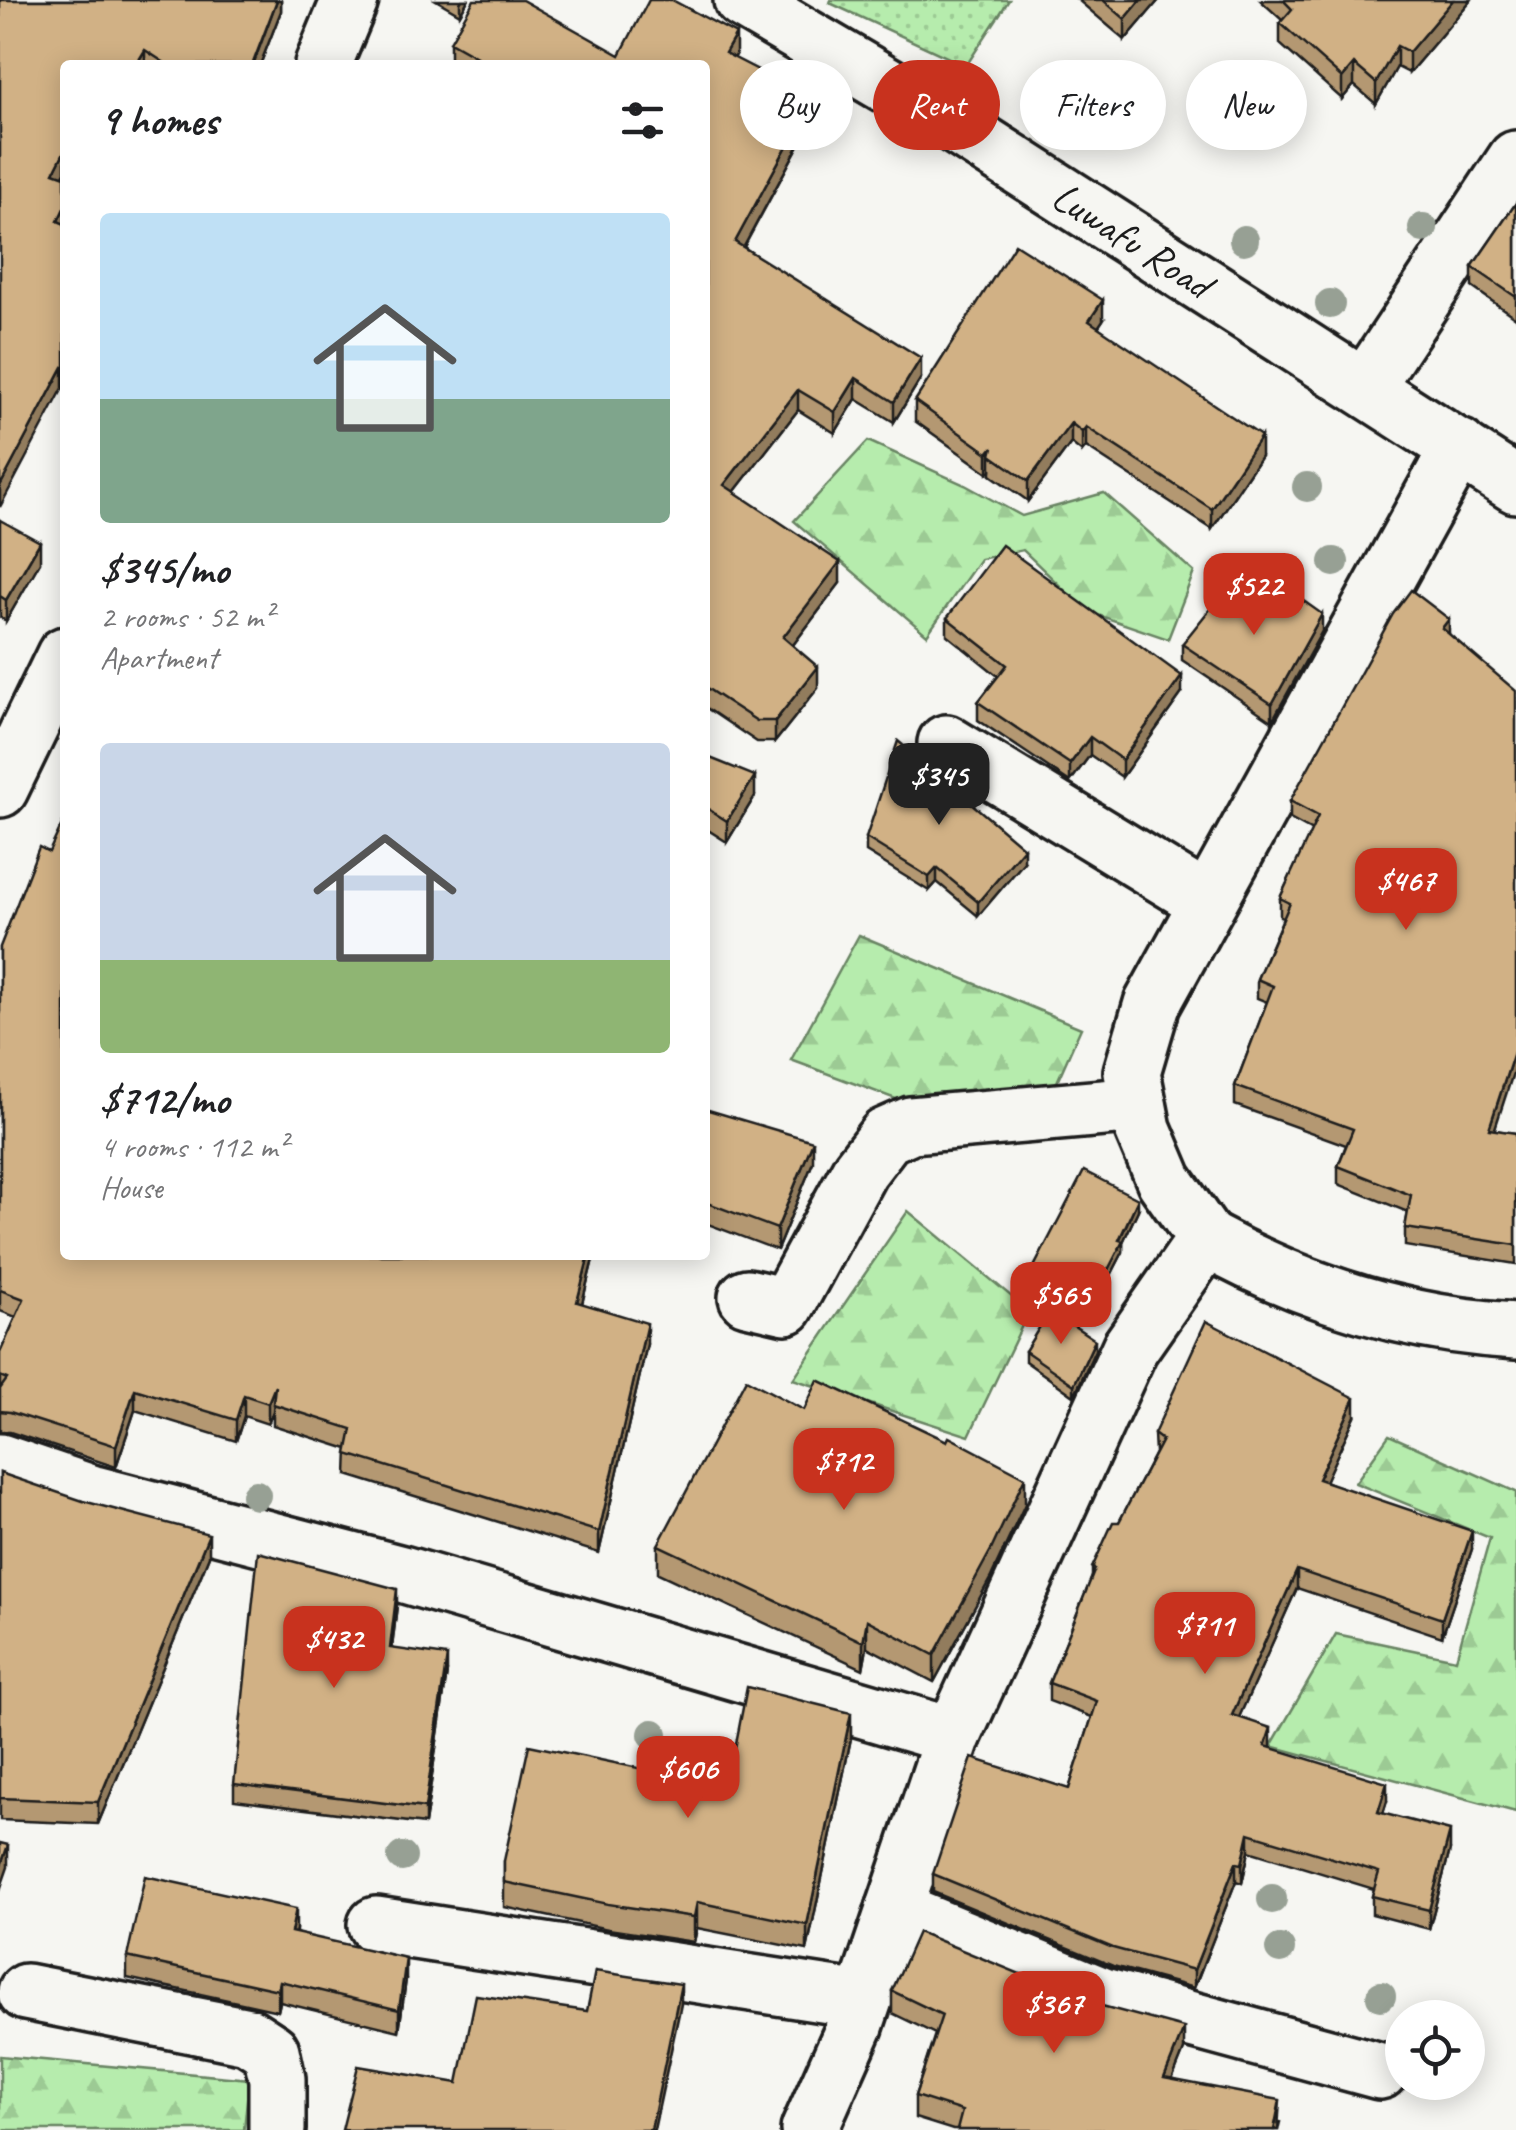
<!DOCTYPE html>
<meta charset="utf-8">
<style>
:root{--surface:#fff;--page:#f6f6f6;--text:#202124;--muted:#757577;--accent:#c8321e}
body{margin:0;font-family:Caveat,sans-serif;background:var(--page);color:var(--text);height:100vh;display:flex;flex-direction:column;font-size:38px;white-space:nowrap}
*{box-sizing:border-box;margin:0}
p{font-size:32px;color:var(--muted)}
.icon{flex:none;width:55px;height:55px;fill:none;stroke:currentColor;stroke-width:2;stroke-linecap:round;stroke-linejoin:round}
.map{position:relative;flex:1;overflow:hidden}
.details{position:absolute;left:60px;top:60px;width:650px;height:1200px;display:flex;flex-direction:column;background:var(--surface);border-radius:10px;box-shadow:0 5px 25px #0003}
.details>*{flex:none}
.top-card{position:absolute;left:740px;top:60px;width:625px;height:90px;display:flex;gap:20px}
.buttons{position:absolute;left:1385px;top:2000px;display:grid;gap:20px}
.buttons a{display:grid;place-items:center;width:100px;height:100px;border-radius:50%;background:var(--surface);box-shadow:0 5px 25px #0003;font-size:50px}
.price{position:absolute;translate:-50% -85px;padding:0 22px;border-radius:20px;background:var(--accent);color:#fff;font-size:32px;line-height:65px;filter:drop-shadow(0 2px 5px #0008)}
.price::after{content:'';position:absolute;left:50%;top:60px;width:30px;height:22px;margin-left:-15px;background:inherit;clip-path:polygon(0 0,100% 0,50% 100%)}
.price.active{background:#222;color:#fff}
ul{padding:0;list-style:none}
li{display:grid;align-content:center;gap:20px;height:530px;padding:0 40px}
li span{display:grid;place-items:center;height:310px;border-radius:10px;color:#555}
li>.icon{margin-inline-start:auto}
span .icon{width:180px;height:180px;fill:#fffc;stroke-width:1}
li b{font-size:42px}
h2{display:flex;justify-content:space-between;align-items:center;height:120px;padding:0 40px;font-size:42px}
.chip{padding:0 35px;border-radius:45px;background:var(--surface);box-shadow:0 5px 25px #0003;font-size:35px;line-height:90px}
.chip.active{background:var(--accent);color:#fff}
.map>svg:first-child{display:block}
.grass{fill:url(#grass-dots);stroke:#698464;stroke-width:2.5}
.forest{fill:url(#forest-firs);stroke:#698464;stroke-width:2.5}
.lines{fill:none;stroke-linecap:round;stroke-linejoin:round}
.minor-casing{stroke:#1c1c1c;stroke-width:62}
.minor{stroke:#f6f6f2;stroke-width:55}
.tree{fill:#97a094}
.wall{fill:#b49872;stroke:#1c1c1c;stroke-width:2.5}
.shaded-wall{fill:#927c5d;stroke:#1c1c1c;stroke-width:2.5}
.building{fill:#d1b185;stroke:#1c1c1c;stroke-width:2.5}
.labels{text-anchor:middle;stroke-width:9;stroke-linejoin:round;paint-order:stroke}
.street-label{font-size:42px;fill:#1c1c1c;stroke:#f6f6f2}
</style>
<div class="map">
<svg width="1516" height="2130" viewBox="0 0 1516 2130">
<defs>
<pattern id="grass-dots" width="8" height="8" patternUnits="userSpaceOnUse" patternTransform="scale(2.5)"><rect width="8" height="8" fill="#b6ecad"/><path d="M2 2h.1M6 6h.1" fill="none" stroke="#9cca94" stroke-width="1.8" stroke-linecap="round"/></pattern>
<pattern id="forest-firs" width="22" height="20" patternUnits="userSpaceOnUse" patternTransform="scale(2.5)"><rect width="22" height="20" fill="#b6ecad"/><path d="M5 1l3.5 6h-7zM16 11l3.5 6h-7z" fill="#9cca94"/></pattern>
</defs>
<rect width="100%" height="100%" fill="#f6f6f2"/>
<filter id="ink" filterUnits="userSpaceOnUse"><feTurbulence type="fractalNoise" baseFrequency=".01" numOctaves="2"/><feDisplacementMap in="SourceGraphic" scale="20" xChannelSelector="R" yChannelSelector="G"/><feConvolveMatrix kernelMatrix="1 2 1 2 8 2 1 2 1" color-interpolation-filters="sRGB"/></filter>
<g filter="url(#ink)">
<!-- grass -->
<path class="grass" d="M831 0H1009L966 66 830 3Z"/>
<!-- forest -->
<g class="forest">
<path d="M868 441 965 485 1022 516 1104 493 1194 572 1168 639 1086 611 1023 550 980 559 927 635 794 521Z"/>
<path d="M859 935 1081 1028 1049 1100 920 1108 791 1060Z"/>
<path d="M908 1211 1029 1311 969 1436 793 1379Z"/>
<path d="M1389 1435 1516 1492V1812L1271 1746 1336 1634 1456 1659 1490 1538 1355 1483Z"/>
<path d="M0 2056 249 2079 244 2130H0Z"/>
</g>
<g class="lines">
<!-- minor casing -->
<g class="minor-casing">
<g id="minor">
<path id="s1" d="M742 0 945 119 1516 485"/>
<path d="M323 65 350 0"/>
<path d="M1366 386 1516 159"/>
<path d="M946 743 1207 902"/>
<path d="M0 789 65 655"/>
<path d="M1206 1239C1302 1292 1406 1325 1516 1331"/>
<path d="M747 1297 786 1306 860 1170 886 1136 911 1125 1138 1105"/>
<path d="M0 1462 91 1493 402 1574 953 1736"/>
<path d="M894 1910 1103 1996 1380 2071"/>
<path d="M376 1925 862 2000"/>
<path d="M26 1992 248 2036 271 2051 277 2079V2130"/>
<path d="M809 2130 855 2026 953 1736 1130 1348 1206 1239 1165 1181 1143 1129 1132 1072 1152 1004 1459 447"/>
</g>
</g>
<!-- minor -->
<use href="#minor" class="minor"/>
</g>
<!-- trees -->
<g class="tree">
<circle cx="1214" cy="114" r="15"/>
<circle cx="1423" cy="228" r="15"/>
<circle cx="1244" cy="240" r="15"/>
<circle cx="1330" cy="304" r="15"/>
<circle cx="1307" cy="487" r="15"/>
<circle cx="1334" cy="562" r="15"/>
<circle cx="256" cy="1495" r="15"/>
<circle cx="653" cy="1734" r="15"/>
<circle cx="402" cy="1857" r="15"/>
<circle cx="1272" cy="1899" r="15"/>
<circle cx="1280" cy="1949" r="15"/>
<circle cx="1381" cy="1996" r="15"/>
</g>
<!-- wall -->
<g class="wall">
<path d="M0 0H281V11L260 65H65V171L63 175 65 176V389L63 388Z"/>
<path d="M436 0H468L460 14Z"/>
<path d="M1078 0H1159L1125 40Z"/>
<path d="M1260 0H1471L1409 73 1397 67 1376 104 1354 85 1342 99 1280 44V23L1282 20Z"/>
<path d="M450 42 620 55H736L734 58 813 119 744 247 921 378 894 422 856 399 835 433 798 410 734 492 840 583 793 645 818 688 775 742H757L705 707V65H455L450 63Z"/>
<path d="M1516 203V318L1472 287V267Z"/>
<path d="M1103 320 1098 327 1261 456 1212 529 1086 447 1082 452 1071 443 1028 501 991 475V470L988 473 915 421V401Z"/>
<path d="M0 520 40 562 6 621 0 617Z"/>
<path d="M1273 611 1322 631 1272 721 1182 660V644Z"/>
<path d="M947 618 1182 693 1122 777 1090 755 1070 782 978 720V702L998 676 947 635Z"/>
<path d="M1449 634 1494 1130 1516 1133V1264L1405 1246V1228L1408 1212 1338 1184V1166L1346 1145 1235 1105V1086L1267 1002 1257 998V979L1283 918 1280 917V898L1312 831 1290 819V801Z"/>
<path d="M705 756 755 796 727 842 705 828Z"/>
<path d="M866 838 1024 862 978 916 937 882 929 891 866 852Z"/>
<path d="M0 947 65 1255H594L582 1304 647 1344 599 1553 347 1475 348 1449 273 1425V1411L268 1424 244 1416 236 1441 135 1410 116 1467 10 1432H0V1353L16 1317 0 1311Z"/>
<path d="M705 1109 813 1162 777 1250 705 1223Z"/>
<path d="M1138 1210 1123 1242V1252L1094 1308 1034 1278V1267Z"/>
<path d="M1095 1350 1074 1396 1025 1361V1351Z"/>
<path d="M804 1410 1025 1504 991 1577 934 1682 867 1647 863 1669 658 1573V1545Z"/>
<path d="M1355 1416 1325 1481 1472 1549 1442 1637 1297 1588 1239 1717 1271 1748 1387 1801 1383 1813 1450 1850 1429 1929 1372 1914V1896L1374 1889 1249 1851 1242 1883 1236 1881 1194 1988 1113 1966 933 1892V1874L1069 1789 1092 1717 1049 1701V1683L1092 1577V1568L1119 1522 1155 1453 1154 1434Z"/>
<path d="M0 1473 209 1556 98 1824 0 1820Z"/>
<path d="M397 1605 392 1648 447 1672 425 1824 234 1800V1784Z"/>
<path d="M851 1738 807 1950 697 1928 694 1942 608 1929 504 1907V1861L710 1783 731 1769Z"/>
<path d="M296 1929V1933L406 1979 399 2031 280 2002 278 2011 127 1978V1957Z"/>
<path d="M892 1991 1184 2050 1172 2079 1280 2122 1278 2130H953L915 2118V2096L935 2034 892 2013Z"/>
</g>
<!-- shaded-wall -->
<g class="shaded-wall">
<path d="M277 0H281V11L260 65H253Z"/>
<path d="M462 0H468L460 14V3Z"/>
<path d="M1141 0H1159L1125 40V19Z"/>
<path d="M1453 0H1471L1409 73V52Z"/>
<path d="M736 34V55L725 74V53Z"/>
<path d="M1397 46V67L1376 104V83Z"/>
<path d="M145 50V65H136Z"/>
<path d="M1354 64V85L1342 99V78Z"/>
<path d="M813 98V119L735 263V242Z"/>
<path d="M65 150V171L54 193V172Z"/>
<path d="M65 206V227L58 221Z"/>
<path d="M1103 300V320L1089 341V321Z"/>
<path d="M921 358V378L894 422V402Z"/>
<path d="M63 367V388L0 507V486Z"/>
<path d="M856 378V399L835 433V412Z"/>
<path d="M798 390V410L724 505V485Z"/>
<path d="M1071 423V443L1028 501V481Z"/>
<path d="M1086 427V447L1082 452V432Z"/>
<path d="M1261 436V456L1212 529V509Z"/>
<path d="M993 447 991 455V470L988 473V453Z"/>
<path d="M40 542V562L6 621V600Z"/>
<path d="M840 562V583L783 658V637Z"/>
<path d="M1322 614V631L1272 721V704Z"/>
<path d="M1449 619V638L1442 628Z"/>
<path d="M818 667V688L775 742V721Z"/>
<path d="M1182 676V693L1122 777V760Z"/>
<path d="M1090 737V755L1070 782V764Z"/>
<path d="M755 776V796L727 842V821Z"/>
<path d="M1024 848V862L978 916V902Z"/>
<path d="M937 868V882L929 891V877Z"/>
<path d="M1516 1046V1064L1489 1147V1129Z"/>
<path d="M813 1141V1162L777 1250V1229Z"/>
<path d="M1138 1199V1210L1123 1242V1252L1094 1308V1297Z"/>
<path d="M589 1255H594L577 1323V1302Z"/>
<path d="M647 1323V1344L599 1553V1532Z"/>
<path d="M1095 1340V1350L1074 1396V1385Z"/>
<path d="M275 1386 273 1411 268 1424V1403Z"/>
<path d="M135 1389V1410L116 1467V1446Z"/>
<path d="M244 1395V1416L236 1441V1420Z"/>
<path d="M1355 1398V1416L1318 1497V1479Z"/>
<path d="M1025 1477V1504L991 1577 934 1682V1655Z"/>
<path d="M1472 1531V1549L1442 1637V1619Z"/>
<path d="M209 1534V1556L98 1824V1802Z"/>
<path d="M1297 1570V1588L1232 1733V1715Z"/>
<path d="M397 1589V1605L390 1664V1648Z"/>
<path d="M867 1620V1647L863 1669V1642Z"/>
<path d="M447 1656V1672L425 1824V1808Z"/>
<path d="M851 1713V1738L807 1950V1925Z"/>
<path d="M1271 1728V1746L1265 1764V1746Z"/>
<path d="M1387 1783V1801L1378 1830V1812Z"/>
<path d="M1450 1831V1850L1429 1929V1910Z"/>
<path d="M1249 1833V1851L1242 1883V1864Z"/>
<path d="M8 1845V1867L0 1890V1868Z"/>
<path d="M1236 1863V1881L1194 1988V1970Z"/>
<path d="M697 1902V1928L694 1942V1917Z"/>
<path d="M296 1909V1929L291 1952V1932Z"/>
<path d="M406 1958V1979L399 2031V2010Z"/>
<path d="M280 1981V2002L278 2011V1990Z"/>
<path d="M681 1984V2004L654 2130H650Z"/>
<path d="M1184 2028V2050L1164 2100V2078Z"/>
<path d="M1280 2100 1278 2130H1274Z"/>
</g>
<!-- building -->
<g class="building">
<path d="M0 0H277L253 63 256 65H168L145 50 136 65H65V150L54 172 65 176V206L58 221 65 224V368L63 367 0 486Z"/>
<path d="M474 0H522L620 55 649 0H672L736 34 725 53 813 98 735 242 921 358 894 402 856 378 835 412 798 390 724 485 840 562 783 637 818 667 775 721H757L705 687V65H491L450 42Z"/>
<path d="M1103 0H1141L1125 19Z"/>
<path d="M1283 0H1453L1409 52 1397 46 1376 83 1354 64 1342 78 1280 23 1292 9Z"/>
<path d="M1516 203V297L1472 267Z"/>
<path d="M1015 244 1103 300 1089 321 1261 436 1212 509 1086 427 1082 432 1071 423 1028 481 991 455 993 447 988 453 915 401Z"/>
<path d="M0 520 40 542 6 600 0 596Z"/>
<path d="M1002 545 1182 676 1122 760 1090 737 1070 764 978 702 1007 665 947 618Z"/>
<path d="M1234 579 1273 611 1288 590 1322 614 1272 704 1182 644Z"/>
<path d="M1411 590 1449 619 1442 628 1516 691V1046L1489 1129 1516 1133V1245L1405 1228 1411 1195 1338 1166 1353 1129 1235 1086 1273 986 1257 979 1290 903 1280 898 1318 816 1290 801 1393 614Z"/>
<path d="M898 741 1024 848 978 902 937 868 929 877 866 838Z"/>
<path d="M705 756 755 776 727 821 705 807Z"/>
<path d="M63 822H65V1255H589L577 1302 647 1323 599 1532 347 1454 352 1429 273 1404 275 1386 268 1403 244 1395 236 1420 135 1389 116 1446 10 1412 0 1411V1389L7 1379 0 1376V1353L24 1299 0 1290V947L39 847 49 852Z"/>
<path d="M705 1109 813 1141 777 1229 705 1202Z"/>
<path d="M1084 1171 1138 1199 1119 1240 1123 1241 1094 1297 1034 1267Z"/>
<path d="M1050 1310 1095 1340 1074 1385 1025 1351Z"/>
<path d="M1206 1321 1355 1398 1318 1479 1472 1531 1442 1619 1297 1570 1232 1715 1271 1728 1265 1746 1387 1783 1378 1812 1450 1831 1429 1910 1372 1896 1379 1872 1249 1833 1242 1864 1236 1863 1194 1970 1113 1948 933 1874 972 1758 1069 1789 1097 1701 1049 1683 1095 1569 1092 1568 1113 1522H1119L1162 1440 1154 1434Z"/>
<path d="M746 1379 804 1410 818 1380 947 1441 949 1437 1025 1477 991 1550 934 1655 867 1620 863 1642 658 1545Z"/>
<path d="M0 1473 83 1501 209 1534 98 1802 0 1798Z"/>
<path d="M258 1552 397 1589 390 1648 447 1656 425 1808 234 1784Z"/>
<path d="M747 1687 851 1713 807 1925 697 1902 694 1917 608 1904 504 1882V1861L529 1745 710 1783 714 1766 731 1769Z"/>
<path d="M0 1843 8 1845 0 1868Z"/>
<path d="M145 1876 296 1909 291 1932 406 1958 399 2010 280 1981 278 1990 127 1957Z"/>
<path d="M918 1932 1091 2003 1184 2028 1164 2078 1280 2100 1274 2130H957L962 2111 915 2096 942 2015 892 1991Z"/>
<path d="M595 1971 681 1984 651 2130H342L358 2066 458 2083 476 1995 587 2011Z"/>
</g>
</g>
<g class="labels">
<!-- street labels -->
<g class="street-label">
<text dy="15" stroke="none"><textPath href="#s1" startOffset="458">Luwafu Road</textPath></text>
</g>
</g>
</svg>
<div class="buttons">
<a><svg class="icon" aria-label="locate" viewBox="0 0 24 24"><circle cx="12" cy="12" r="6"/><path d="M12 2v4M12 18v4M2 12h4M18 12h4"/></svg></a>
</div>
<b class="price" style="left:1254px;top:638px">$522</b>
<b class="price active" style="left:939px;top:828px">$345</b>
<b class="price" style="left:1406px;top:933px">$467</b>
<b class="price" style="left:1061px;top:1347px">$565</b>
<b class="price" style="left:844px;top:1513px">$712</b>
<b class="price" style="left:1205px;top:1677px">$711</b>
<b class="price" style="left:334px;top:1691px">$432</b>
<b class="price" style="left:688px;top:1821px">$606</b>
<b class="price" style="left:1054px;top:2056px">$367</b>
<div class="top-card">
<a class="chip">Buy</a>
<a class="chip active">Rent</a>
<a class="chip">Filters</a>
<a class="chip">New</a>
</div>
<section class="details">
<h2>9 homes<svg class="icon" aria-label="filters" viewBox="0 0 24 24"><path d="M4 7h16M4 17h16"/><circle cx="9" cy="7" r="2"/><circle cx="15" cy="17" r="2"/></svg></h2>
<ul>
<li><span style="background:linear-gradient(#bfe0f5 60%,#7fa58c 0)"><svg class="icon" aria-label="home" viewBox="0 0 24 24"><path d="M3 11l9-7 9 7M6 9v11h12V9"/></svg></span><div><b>$345/mo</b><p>2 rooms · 52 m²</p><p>Apartment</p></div></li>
<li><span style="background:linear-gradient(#c9d6e8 70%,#8fb573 0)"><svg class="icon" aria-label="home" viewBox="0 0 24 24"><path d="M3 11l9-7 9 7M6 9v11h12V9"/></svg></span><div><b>$712/mo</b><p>4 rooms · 112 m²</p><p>House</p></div></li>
</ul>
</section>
</div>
